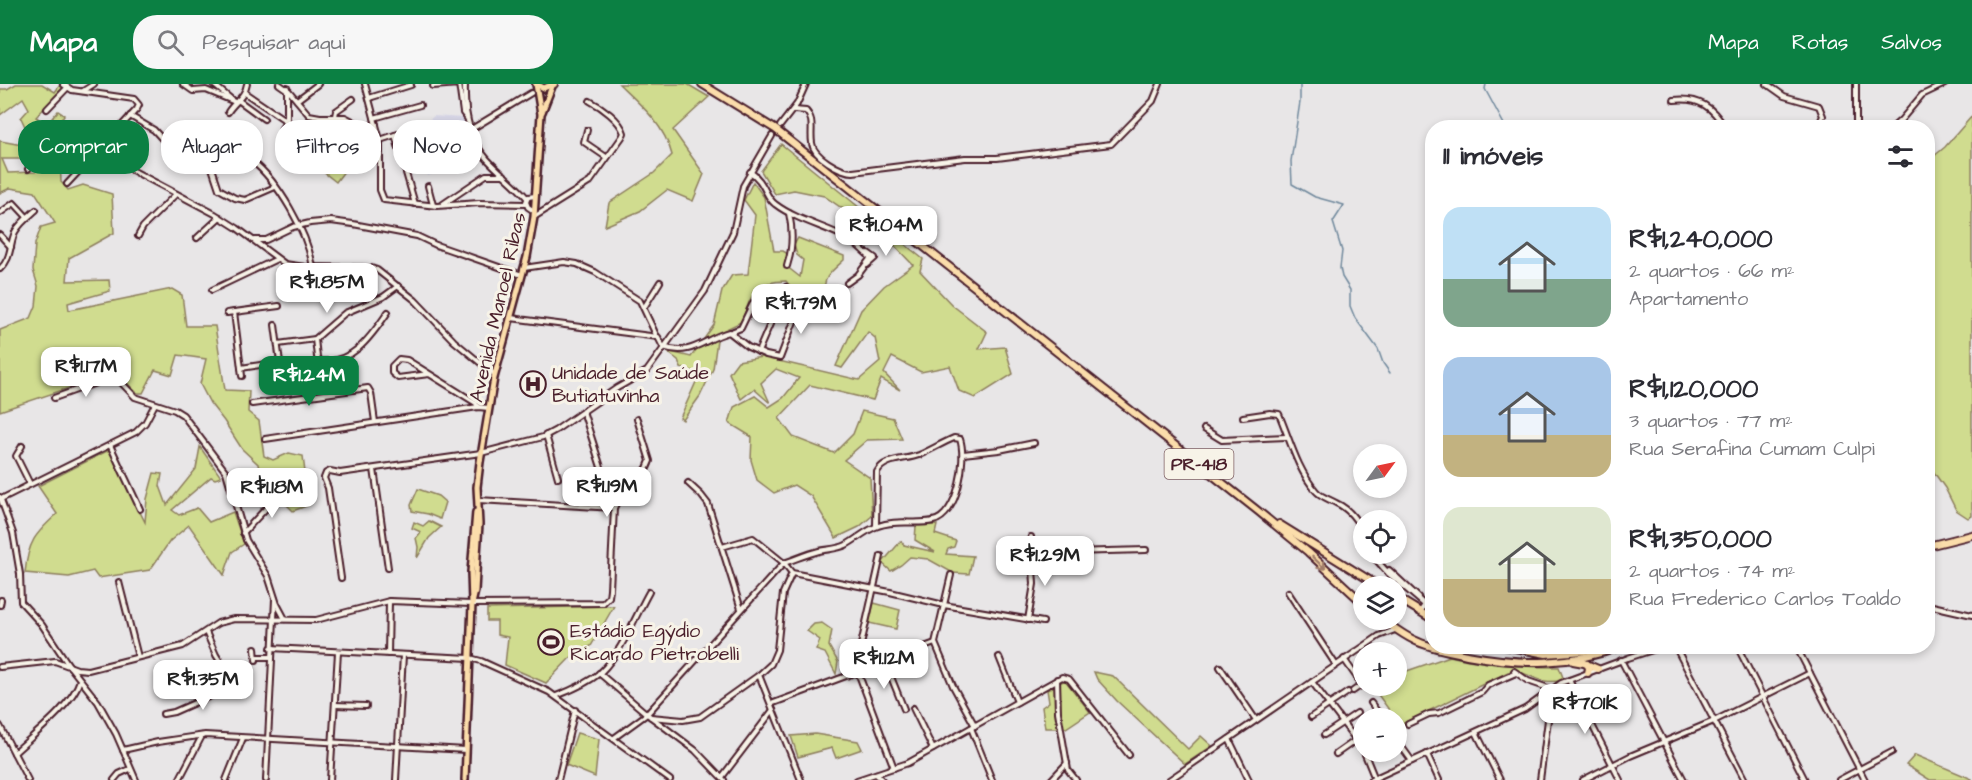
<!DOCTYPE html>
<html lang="pt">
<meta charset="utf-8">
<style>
:root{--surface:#fff;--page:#f7f7f7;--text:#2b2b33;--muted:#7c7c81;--accent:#0b8043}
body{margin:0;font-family:"Architects Daughter",sans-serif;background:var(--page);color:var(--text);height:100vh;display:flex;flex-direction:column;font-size:22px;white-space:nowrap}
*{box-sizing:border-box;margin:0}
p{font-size:20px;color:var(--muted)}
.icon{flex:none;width:33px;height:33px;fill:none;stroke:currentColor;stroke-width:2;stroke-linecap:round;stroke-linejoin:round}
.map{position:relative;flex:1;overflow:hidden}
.details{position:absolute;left:1425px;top:36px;width:510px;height:534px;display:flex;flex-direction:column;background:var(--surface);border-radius:24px;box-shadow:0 3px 9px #0003}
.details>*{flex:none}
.guide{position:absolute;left:18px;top:36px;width:570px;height:54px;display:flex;gap:12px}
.needle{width:39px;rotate:57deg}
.fabs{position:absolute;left:1353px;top:360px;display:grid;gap:12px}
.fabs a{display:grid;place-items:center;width:54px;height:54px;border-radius:50%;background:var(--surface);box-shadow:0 3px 9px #0003;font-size:30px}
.price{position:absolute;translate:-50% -51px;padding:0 14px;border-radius:12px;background:#fff;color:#222;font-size:20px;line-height:39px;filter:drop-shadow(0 2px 3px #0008)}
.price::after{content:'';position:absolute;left:50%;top:36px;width:18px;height:14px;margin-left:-9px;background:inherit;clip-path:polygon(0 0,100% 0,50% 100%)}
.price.on{background:var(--accent);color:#fff}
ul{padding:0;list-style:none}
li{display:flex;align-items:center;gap:18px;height:150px;padding:0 18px}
li span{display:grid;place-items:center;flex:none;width:168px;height:120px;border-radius:18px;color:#555}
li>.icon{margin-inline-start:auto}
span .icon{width:72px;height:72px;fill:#fffc;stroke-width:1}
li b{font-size:26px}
h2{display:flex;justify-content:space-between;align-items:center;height:72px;padding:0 18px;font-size:26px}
.tag{padding:0 21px;border-radius:24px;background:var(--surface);box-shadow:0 3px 9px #0003;font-size:21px;line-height:54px}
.tag.on{background:var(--accent);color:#fff}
header{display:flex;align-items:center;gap:36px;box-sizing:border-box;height:84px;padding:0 30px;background:var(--accent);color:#fff}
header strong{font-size:28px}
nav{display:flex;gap:33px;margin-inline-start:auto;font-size:21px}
.search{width:420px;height:54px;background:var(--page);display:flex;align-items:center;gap:15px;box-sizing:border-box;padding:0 21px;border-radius:24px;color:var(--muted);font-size:22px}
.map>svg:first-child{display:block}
.built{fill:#d7d6e6}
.green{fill:#d0dc8f;stroke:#8d7e5d;stroke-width:1.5}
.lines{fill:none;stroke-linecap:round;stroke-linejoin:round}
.stream{stroke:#6f889c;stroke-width:1.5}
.minor-casing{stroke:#4a1f2b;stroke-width:8}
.major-casing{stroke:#4a1f2b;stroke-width:10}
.highway-casing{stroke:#4a1f2b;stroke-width:10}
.minor{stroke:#f7f3e8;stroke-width:4}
.major{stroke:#fbddab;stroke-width:5}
.highway{stroke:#fbddab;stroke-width:6}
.oneway{stroke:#a27e6b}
.labels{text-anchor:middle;stroke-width:6;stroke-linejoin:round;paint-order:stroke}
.shield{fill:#f7f3e8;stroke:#7e5f64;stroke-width:1.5}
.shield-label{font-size:18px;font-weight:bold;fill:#4a1f2b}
.street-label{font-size:20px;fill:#4a1f2b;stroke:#f7f3e8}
.poi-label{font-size:20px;fill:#4a1f2b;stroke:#f7f3e8;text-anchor:start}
</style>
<header>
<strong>Mapa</strong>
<div class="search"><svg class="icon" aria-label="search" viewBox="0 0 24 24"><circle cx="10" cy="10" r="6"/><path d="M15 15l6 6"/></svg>Pesquisar aqui</div>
<nav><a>Mapa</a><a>Rotas</a><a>Salvos</a></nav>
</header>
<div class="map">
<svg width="1972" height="696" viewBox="0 0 1972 696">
<rect width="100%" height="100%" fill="#e8e6e7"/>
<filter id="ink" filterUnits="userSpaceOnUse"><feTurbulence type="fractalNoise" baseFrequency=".0167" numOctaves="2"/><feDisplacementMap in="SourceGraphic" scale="12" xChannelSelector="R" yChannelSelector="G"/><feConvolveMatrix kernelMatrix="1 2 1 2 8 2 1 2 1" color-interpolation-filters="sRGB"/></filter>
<g filter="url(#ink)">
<!-- built -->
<path class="built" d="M434 32 463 34 469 51 445 70 450 81 428 92 412 49Z"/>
<!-- green -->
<g class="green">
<path d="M16 0H42L55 8 60 1 64 3 36 33 47 40 58 27 64 31 53 49 24 75H2L8 89 35 88 60 74 61 98 68 106 83 101 112 110 114 149 69 174 67 197 109 196 110 207 68 219 69 226 172 205 182 211 186 242H215L225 306 249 307 248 328 259 337 264 372 273 376 289 369 303 372 309 421 293 427 287 421 301 405 294 388 279 405 263 406 258 380 242 365 224 337 210 319 200 300 206 275 178 271 172 291 155 286 143 309H137L116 288 0 327V246L31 234 36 222 38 202 33 186 35 160 41 143 55 139 35 108 10 104 0 109V57L22 61 28 49 21 34 29 25 23 14 0 31V5H7Z"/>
<path d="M619 0H687L709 13 673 46 704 90 693 117 667 106 640 127 605 142 609 119 654 89 672 71C664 40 641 21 619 0Z"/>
<path d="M1972 32V432L1968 434 1956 426 1945 404 1928 380V77L1945 63Z"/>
<path d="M338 35 366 58 336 98 307 75Z"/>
<path d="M781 60 923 175 920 187 952 221 987 248 979 265 1005 263 1013 290 975 314 959 307 950 282 921 288 892 273 884 289 900 306 881 295 873 316 810 301 779 334 793 353 834 369 853 350 862 327 893 334 902 355 867 356 844 376 870 394 872 432 859 443 836 454 811 412 794 401 774 409 757 396 751 376 752 353 729 339 734 323 755 312 769 323 783 314 799 294 776 285 761 299 770 319 754 305 741 315 729 289 738 277 762 273 859 296 880 278 875 254 868 248 842 284 836 282 861 226 884 202 913 181 891 158 824 112 794 106 775 110 761 87Z"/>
<path d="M753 98 764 113 774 167H783L788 170 786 182 800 193 803 176 797 171 794 161 798 154 844 172V176C824 194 822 195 826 221L799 214 786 197C753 197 752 212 741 238L718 249 713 285 700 312 683 336 680 334 700 289 681 284 678 276 666 267 691 273 714 241 722 207 732 191 748 190 755 131 744 116Z"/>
<path d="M200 363 221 393 215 395 211 393 172 426 179 431 197 424 209 438 233 428 244 460 232 468 224 491 189 441 170 457 150 486 98 494 93 487 69 493 25 489C28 458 35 450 57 430L38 402 109 366 145 438 147 415 154 389 162 390 160 402 167 421 196 385Z"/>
<path d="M418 405 438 412 445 418 440 435 428 430 412 427 411 421Z"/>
<path d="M429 437 441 443 429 454 417 474 418 463 416 454 421 448 412 444 414 438 423 442Z"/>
<path d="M937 441 935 450 956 457 954 463 948 465 946 470 973 472 969 490 953 489 928 475 910 473 901 481 891 487 882 479 901 457 904 461 935 468 915 456 916 442Z"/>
<path d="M874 519 900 526 896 545 869 539Z"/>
<path d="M614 522 591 562 570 574 546 599 505 581 508 553 497 551V537H487V525Z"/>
<path d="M822 539 832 546 829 562 838 578 836 590 825 569 816 566 820 556 807 547 814 540Z"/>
<path d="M1450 572C1486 581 1522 583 1559 583L1564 596C1535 603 1531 585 1508 588L1400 641 1376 608 1385 602H1396L1397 593 1404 588Z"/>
<path d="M1094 588 1113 592 1188 665 1201 652 1212 662 1185 680 1117 617 1097 595Z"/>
<path d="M1065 596 1090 628 1066 644H1045L1042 623 1049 618 1047 606Z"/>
<path d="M577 649 599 655 595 693 566 681Z"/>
<path d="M815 650 858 657 862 665 836 674 832 664 798 673 791 652Z"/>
<path d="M1915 671 1972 695V696H1930L1906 681Z"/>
</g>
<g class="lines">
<!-- stream -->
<g class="stream">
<path d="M1300 0V18L1291 77 1292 100 1315 113 1344 121 1333 138 1342 167 1340 184 1342 193 1350 206V222L1355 234 1378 265 1383 279 1390 289"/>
<path d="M1486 0 1485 5 1506 44"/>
</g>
<!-- minor casing -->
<g class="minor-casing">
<g id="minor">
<path d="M63 0 72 6 134 15 139 21 137 25 67 100"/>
<path d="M183 0 193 7 206 6 235 18"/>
<path d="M213 0 231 15"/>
<path d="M279 0 289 7 309 31 320 33H345L364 43 376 40"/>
<path d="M365 0 380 56V106L384 116 437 122 479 119 526 120"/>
<path d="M465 0C464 26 469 55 487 75 500 89 515 100 527 114"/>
<path d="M1767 0 1784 12 1819 22 1823 32 1817 44"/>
<path d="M1856 0V44"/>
<path d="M433 2 459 0 463 29 467 34"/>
<path d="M83 7 94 0"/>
<path d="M245 9 310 53"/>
<path d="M369 14 411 1"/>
<path d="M238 16 264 35"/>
<path d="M297 16 318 0"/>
<path d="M1674 16C1699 13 1713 23 1725 44"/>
<path d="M47 25 67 4"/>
<path d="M794 26 806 27C815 37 810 46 812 59 813 72 840 88 853 88L965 74H997L1111 60 1153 17 1160 0"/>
<path d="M228 28C235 17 245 13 247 0"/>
<path d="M130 32 154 46 164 57 206 72 210 78 219 105 235 114 245 116 275 103"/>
<path d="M335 32 336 27 353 15"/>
<path d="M374 34 420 21"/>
<path d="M780 42 797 20 806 0"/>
<path d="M282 44 287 37V4"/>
<path d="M1892 44 1901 36 1922 11 1945 0"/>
<path d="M470 46 531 9"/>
<path d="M587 46 584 58 606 73"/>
<path d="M395 51 415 120"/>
<path d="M380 56 407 47"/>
<path d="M251 76C279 98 307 148 313 183"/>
<path d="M300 76 289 65 302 48"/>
<path d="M28 85 61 47 71 48 92 65 215 130 237 144 285 180 305 183 371 184 377 186 415 216 454 257 495 291"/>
<path d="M750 88C765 97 765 113 775 120 796 136 824 142 847 154 855 158 862 166 869 172L870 175 858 191 847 199"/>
<path d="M428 102 433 121"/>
<path d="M443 120 486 91H504"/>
<path d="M534 127 528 123 526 118 528 113 535 112"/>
<path d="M0 129 14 119 27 133"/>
<path d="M534 133 590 98 622 53 624 49C620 36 602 23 590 17"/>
<path d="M0 151 11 163"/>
<path d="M138 152 143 143 176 110"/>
<path d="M197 154 220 133"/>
<path d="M255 156H266L293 143 310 139 331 137 353 140 417 152 436 161 522 191"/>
<path d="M867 181 875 174 868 169"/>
<path d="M787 182C793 164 793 147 789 129"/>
<path d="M524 184 564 178 577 180 595 188 640 217 657 253"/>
<path d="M0 185C12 174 9 162 15 148 20 139 28 133 36 126"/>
<path d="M212 206 277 175"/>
<path d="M645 222 660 198"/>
<path d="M234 228 242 292"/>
<path d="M227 229 279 222"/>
<path d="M511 234 658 253 663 263C692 273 703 255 729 248L748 263 766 271 780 274 801 219"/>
<path d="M275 241 281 286"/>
<path d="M731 248 741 244 753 219"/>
<path d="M315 255 317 273 319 277C353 281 372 251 388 228"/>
<path d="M278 260 315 255 345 229 383 213 398 202"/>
<path d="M758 268 786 203"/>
<path d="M241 284 280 278"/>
<path d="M429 290 398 294 392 289V282L399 275 407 276 476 319 478 323"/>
<path d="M54 314 115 292 135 313 175 326 183 331 226 388 246 456 268 492 277 520 285 535"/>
<path d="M252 320 368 304 371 309 375 338"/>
<path d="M1243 333 1270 329 1279 330C1290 356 1297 385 1316 407 1321 413 1329 415 1336 419 1350 425 1358 437 1364 451"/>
<path d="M1204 345 1222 356 1286 353"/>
<path d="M546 351 558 394"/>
<path d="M265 355 478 323 489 324"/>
<path d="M110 361 140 425"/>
<path d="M22 362 16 372 30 400"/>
<path d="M963 370 999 366 1034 359"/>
<path d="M374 385 388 484"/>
<path d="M688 399 701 411 708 420 741 525"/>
<path d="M0 413 13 449 20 490 21 518 42 541 68 580 98 618 116 650 136 696"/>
<path d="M1 415 136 348 145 339 155 320"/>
<path d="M478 416 614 424C621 405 644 397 650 377L637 335"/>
<path d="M243 449 271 419 292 408"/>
<path d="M722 463 753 454 784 479 792 489 890 508 944 521 1043 538"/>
<path d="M1032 469 1146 466"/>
<path d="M1371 470 1388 489 1425 521"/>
<path d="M881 472 856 583 894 684"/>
<path d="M1389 486 1418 513"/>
<path d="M951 491 935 559 953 602 975 642"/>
<path d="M341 494 328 404 324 394 326 389 330 387 340 389 481 369 543 353 556 346 617 304 647 287 705 207 733 148 743 102 772 52"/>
<path d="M119 498 138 573"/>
<path d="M1288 508 1336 581"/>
<path d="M0 521 1 516"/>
<path d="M1928 521 1972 531"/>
<path d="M1420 528 1425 521 1432 516"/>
<path d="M1028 536 1034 500 1031 453"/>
<path d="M1675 562 1745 696"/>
<path d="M1737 562 1805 696"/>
<path d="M1796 562 1865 696"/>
<path d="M255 564 256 576"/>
<path d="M271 564 470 574 481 577 549 608 670 696"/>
<path d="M388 570 389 517"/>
<path d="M256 573H271"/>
<path d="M999 573 1017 618"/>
<path d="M1344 575 1362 601"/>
<path d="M1621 576 1684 696"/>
<path d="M885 578 904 625"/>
<path d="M0 583 55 577 77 585 88 586 183 562 218 539 234 535 316 536 389 517 472 520 603 519 609 513 610 505 614 424 583 327"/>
<path d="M1220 583 1256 636"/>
<path d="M1514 587 1528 597 1551 605"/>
<path d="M599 589 647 630 695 666 724 696"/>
<path d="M759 591 801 696"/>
<path d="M1057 595 1058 628 1068 686 1076 696"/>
<path d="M1569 596 1620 696"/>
<path d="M1312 598 1356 656 1364 668 1375 695"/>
<path d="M1353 607 1363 600"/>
<path d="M556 612C572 606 588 599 601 588 621 569 635 533 649 508"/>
<path d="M1371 619 1382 634"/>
<path d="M771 620 935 559"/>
<path d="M335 621 366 622"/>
<path d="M913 624 933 665"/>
<path d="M163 630 174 628 235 601 216 571 206 548"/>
<path d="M651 633 683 636 700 633 759 591 771 580 777 566 783 509 792 489"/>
<path d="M1311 633 1348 608"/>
<path d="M1408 640 1429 630 1439 629 1482 608 1488 601 1516 589"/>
<path d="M0 642 28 696"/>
<path d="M971 644 992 696"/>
<path d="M1476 648 1500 696"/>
<path d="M1324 651 1357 629"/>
<path d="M614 654 647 630 784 479C796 475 807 470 819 467 828 465 838 465 846 461 857 455 866 446 878 442 896 435 915 441 933 437 958 432 967 376 960 355L954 354C942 359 931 366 919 371 906 376 884 374 877 388L876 442"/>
<path d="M1229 655 1249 696"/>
<path d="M1396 655 1412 677"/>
<path d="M123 666 158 658 205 651 466 666"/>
<path d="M14 669C34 650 72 622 80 596"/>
<path d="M1336 670 1356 656"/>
<path d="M1427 670 1439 696"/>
<path d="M876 690 882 696"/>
<path d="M722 693 773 626"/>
<path d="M114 696 119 690 130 685"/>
<path d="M179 696 202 652"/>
<path d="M226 696 243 654"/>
<path d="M266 696 275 515"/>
<path d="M330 696 338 568"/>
<path d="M396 696 403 571"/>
<path d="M558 696 575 626"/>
<path d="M857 696 908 679 1062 593 1069 595 1129 671"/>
<path d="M1051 696 1067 679"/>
<path d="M1169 696 1379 552 1395 546"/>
<path d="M1371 696 1525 625 1561 599 1628 574 1665 562"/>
<path d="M1540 696 1552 606"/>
<path d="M1583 696 1630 672 1714 637 1810 589"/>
<path d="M1839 696 1892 668"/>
</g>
</g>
<!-- major casing -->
<g class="major-casing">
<g id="major">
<path d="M536 0 544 4 553 0"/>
<path d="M542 28 553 0"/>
<path d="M472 520 475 507 477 471 479 440 477 403 480 378 494 294 527 173 534 133 541 30 536 0"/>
<path d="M465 696 472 520 471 488 476 428"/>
</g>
</g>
<!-- highway casing -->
<g class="highway-casing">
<g id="highway">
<path d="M553 0H554"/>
<path d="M702 0 775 45 1258 427 1308 468 1364 520"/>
<path d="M1279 440 1379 502"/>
<path d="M1928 462 1972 451"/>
<path d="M1396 513 1432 535"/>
<path d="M1383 536C1393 543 1403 551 1414 556 1430 564 1449 567 1467 571 1520 581 1571 582 1622 562"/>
<path d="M1505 562 1546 570 1597 566"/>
<path d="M1573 577 1584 579 1598 585"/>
<path d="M1587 580 1589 584 1588 589"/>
</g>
</g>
<!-- minor -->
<use href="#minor" class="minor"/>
<!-- major -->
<use href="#major" class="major"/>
<!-- highway -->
<use href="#highway" class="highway"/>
</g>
<!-- one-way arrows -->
<defs><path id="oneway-shaft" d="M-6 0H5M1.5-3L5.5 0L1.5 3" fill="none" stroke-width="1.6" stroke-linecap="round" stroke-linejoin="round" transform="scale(1.5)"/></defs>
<use class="oneway" href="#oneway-shaft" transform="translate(1319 479) rotate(43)"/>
</g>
<!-- icons -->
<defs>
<g id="hospital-ring" transform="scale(1.35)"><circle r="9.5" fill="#f7f3e8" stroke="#4a1f2b" stroke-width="1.5"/><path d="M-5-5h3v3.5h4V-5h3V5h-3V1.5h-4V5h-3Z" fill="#4a1f2b"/></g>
<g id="stadium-ring" transform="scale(1.35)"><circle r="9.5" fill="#f7f3e8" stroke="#4a1f2b" stroke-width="1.5"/><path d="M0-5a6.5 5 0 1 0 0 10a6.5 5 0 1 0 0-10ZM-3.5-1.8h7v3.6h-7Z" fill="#4a1f2b"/></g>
</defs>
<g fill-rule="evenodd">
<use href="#hospital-ring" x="533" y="300"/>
<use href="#stadium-ring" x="551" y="558"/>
</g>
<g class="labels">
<!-- shield labels -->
<rect class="shield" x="1164.5" y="365" width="69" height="30" rx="4.5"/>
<g class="shield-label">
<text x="1199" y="386">PR-418</text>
</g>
<!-- street labels -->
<g class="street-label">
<text transform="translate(497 223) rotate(-77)" y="7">Avenida Manoel Ribas</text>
</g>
<!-- poi labels -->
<g class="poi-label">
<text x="552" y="295">Unidade de Saúde<tspan x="552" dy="23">Butiatuvinha</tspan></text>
<text x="570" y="553">Estádio Egýdio<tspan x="570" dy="23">Ricardo Pietrobelli</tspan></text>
</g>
</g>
</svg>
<div class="fabs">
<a><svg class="needle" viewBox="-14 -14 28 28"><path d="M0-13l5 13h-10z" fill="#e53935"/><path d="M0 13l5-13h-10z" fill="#7c7c81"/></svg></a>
<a><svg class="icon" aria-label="locate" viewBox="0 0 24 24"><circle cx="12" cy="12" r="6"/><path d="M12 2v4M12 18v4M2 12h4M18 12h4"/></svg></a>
<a><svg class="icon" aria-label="layers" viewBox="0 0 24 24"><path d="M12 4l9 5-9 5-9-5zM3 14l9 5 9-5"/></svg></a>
<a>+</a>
<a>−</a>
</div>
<b class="price" style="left:886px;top:173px">R$1.04M</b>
<b class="price" style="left:327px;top:230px">R$1.85M</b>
<b class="price" style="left:801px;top:251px">R$1.79M</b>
<b class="price" style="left:86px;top:314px">R$1.17M</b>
<b class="price on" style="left:309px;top:323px">R$1.24M</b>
<b class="price" style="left:607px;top:434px">R$1.19M</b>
<b class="price" style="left:272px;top:435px">R$1.18M</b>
<b class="price" style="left:1045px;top:503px">R$1.29M</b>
<b class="price" style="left:884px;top:606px">R$1.12M</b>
<b class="price" style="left:203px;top:627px">R$1.35M</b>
<b class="price" style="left:1585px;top:651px">R$701K</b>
<div class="guide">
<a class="tag on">Comprar</a>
<a class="tag">Alugar</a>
<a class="tag">Filtros</a>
<a class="tag">Novo</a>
</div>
<section class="details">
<h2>11 imóveis<svg class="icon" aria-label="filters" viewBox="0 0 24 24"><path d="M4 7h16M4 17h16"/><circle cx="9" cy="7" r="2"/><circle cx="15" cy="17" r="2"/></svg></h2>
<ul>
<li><span style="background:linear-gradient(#bfe0f5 60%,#7fa58c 0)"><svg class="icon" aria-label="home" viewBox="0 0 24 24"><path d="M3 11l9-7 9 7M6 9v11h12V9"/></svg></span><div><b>R$1,240,000</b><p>2 quartos · 66 m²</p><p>Apartamento</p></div></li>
<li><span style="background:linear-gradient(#a9c7e8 65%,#c2b280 0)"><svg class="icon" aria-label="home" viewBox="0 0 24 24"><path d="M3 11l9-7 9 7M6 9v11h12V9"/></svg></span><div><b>R$1,120,000</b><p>3 quartos · 77 m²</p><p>Rua Serafina Cumam Culpi</p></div></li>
<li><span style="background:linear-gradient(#dfe7d0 60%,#c2b280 0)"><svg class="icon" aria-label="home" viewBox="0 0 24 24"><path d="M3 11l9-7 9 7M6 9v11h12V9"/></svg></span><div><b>R$1,350,000</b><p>2 quartos · 74 m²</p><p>Rua Frederico Carlos Toaldo</p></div></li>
</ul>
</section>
</div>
